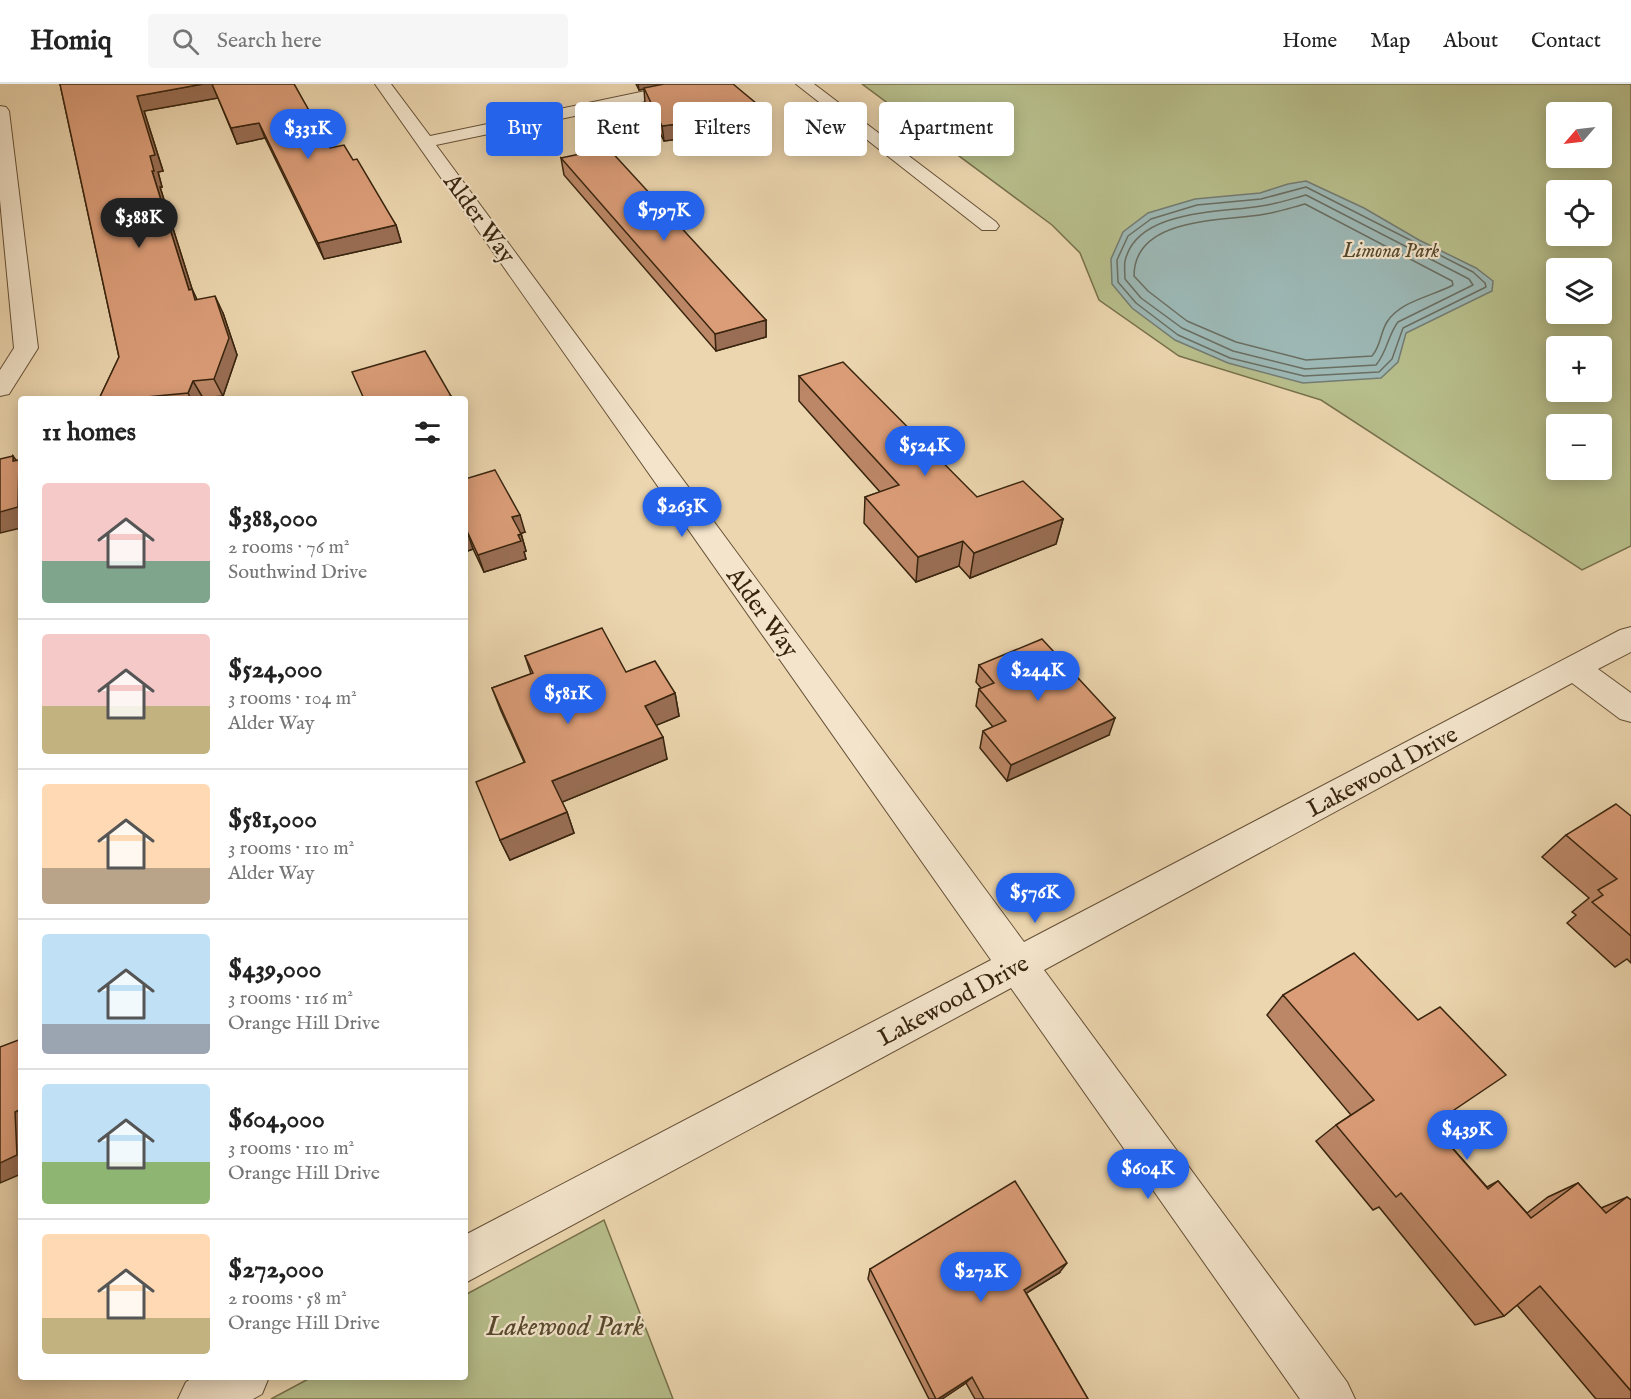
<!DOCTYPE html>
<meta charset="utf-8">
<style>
:root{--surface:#fff;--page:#f6f6f6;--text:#222;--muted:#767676;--line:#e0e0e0;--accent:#2563eb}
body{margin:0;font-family:"IM FELL English",serif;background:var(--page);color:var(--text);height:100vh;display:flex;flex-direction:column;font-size:22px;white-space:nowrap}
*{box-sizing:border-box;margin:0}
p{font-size:20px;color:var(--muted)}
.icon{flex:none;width:33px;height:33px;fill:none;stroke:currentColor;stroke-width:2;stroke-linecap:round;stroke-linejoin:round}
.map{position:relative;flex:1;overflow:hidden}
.drawer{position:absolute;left:18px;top:312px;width:450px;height:984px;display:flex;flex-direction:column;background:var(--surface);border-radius:6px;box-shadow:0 3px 15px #0003}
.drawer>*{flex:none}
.hud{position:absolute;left:486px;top:18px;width:570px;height:54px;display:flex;gap:12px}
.needle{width:39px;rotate:242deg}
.buttons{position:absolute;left:1546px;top:18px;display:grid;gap:12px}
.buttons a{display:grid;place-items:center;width:66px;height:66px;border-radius:6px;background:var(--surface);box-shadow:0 3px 15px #0003;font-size:30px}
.price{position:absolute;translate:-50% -51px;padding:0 14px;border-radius:21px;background:var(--accent);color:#fff;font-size:20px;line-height:39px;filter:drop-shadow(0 2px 3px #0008)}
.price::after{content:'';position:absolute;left:50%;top:36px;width:18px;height:14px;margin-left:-9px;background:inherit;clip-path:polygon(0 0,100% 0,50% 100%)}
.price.selected{background:#222;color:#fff}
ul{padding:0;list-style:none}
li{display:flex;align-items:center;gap:18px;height:150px;padding:0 24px}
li+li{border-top:2px solid var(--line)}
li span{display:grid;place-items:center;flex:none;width:168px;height:120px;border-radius:6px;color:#555}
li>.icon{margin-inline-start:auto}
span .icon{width:72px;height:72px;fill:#fffc;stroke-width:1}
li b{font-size:26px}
h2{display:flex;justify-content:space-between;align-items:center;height:72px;padding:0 24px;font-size:26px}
.chip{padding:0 21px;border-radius:6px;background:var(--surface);box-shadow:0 3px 15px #0003;font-size:21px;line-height:54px}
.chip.selected{background:var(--accent);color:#fff}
header{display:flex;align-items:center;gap:36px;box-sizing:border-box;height:84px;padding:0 30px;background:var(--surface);border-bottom:2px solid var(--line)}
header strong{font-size:28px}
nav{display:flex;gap:33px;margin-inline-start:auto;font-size:21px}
.search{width:420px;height:54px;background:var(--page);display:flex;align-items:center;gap:15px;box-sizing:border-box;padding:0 21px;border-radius:6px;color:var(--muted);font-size:22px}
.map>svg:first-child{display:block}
.green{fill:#b7be8b;stroke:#78714c;stroke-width:1.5;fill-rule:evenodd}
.water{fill:#9cb7b4;stroke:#747c72;stroke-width:1.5}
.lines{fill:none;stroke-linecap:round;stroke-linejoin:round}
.shore{stroke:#6a6e61;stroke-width:1.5}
.minor-casing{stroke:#655036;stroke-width:2}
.minor{fill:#f3e4cb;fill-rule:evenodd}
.wall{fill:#bc8767;stroke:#38240e;stroke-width:1.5}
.shaded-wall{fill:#996e54;stroke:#38240e;stroke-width:1.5}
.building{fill:#db9d78;stroke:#38240e;stroke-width:1.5}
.labels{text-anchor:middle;stroke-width:4.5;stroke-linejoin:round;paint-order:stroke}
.far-park-label{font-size:20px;font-style:italic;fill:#584a2d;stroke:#f3e4cb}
.street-label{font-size:24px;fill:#38240e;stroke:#f3e4cb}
.near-park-label{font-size:28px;font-style:italic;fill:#584a2d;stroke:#f3e4cb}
</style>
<header>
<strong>Homiq</strong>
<div class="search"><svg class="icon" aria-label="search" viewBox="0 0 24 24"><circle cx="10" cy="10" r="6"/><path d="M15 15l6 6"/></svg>Search here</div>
<nav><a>Home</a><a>Map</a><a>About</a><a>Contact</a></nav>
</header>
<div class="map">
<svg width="1631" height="1315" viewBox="0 0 1631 1315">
<rect width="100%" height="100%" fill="#ecd6af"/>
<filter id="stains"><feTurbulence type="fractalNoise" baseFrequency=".00333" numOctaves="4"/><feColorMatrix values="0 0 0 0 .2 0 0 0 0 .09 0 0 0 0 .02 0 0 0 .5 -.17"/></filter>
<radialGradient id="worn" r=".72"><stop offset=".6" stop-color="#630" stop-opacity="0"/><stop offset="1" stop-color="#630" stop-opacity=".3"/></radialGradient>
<!-- green -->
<g class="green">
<path d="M862 0H1631V462L1582 486 1321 316 1179 272 1099 216 1080 169 1052 141ZM1557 28H1602V74H1557ZM1557 106H1602V152H1557ZM1557 184H1602V230H1557ZM1557 262H1602V308H1557ZM1557 340H1602V386H1557Z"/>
<path d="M604 1136 673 1315H271L312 1293H465V1211Z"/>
</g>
<!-- water -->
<path class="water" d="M1306 97 1364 124 1419 156 1476 184 1493 197 1492 207 1406 249 1398 278 1381 294 1303 299 1228 279 1175 256 1132 224 1112 200 1111 175 1123 148 1148 129 1195 115 1260 109 1288 100Z"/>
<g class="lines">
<!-- shore -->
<g class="shore">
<path d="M1306 103 1473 188 1485 199 1486 203 1403 244 1392 275 1379 288 1304 292 1230 274 1178 251 1136 219 1118 198 1117 176 1128 152 1151 135 1197 121 1261 115Z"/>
<path d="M1306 111 1469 195 1473 201 1398 238C1388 251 1387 268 1376 281L1305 285 1233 267 1182 244 1141 214 1125 195C1125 189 1124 182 1125 177 1137 125 1221 129 1261 122 1276 120 1291 115 1306 111Z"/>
<path d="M1305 120 1452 197 1453 201C1433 212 1400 217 1387 238 1380 249 1381 262 1372 272L1306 276 1236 258 1187 237 1148 207 1134 192C1134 134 1218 137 1260 131 1275 129 1290 124 1305 120Z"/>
</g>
<!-- minor casing -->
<g class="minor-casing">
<g id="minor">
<path d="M375 0H391L430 52 679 0H711L703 5 436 61 1024 858 1620 546 1631 543V568L1598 585 1631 609V638L1620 635 1572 599 1044 886 1347 1298 1355 1315H1300L1011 904 465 1199V1151L991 876Z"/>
<path d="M796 0H814L996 138 999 142 996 146H982Z"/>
<path d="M0 22 6 23 9 27 38 264 9 310 0 312V286L14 264 0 116Z"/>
<path d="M194 1293H269L262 1310 253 1315H178L186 1298Z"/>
</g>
</g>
<!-- minor -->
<use href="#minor" class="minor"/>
</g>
<!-- wall -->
<g class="wall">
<path d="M60 0H294L330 64 353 76 396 141 401 158 324 175 265 54 237 60 218 14 144 27 163 87 158 88 162 103H160L192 205 197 216 223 229 237 271 223 312 203 314 202 315H99L119 273Z"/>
<path d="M636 0H733L769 44 664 57 645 19 644 5 639 6Z"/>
<path d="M561 74 766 236V253L716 267 564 91Z"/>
<path d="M799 292 977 413 1063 435 1056 460 970 494 959 482 916 498 864 439 865 413 880 408 799 317Z"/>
<path d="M465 395 525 448 521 449 526 467 524 468 526 475 484 488 473 465 465 468Z"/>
<path d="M525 572 626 588 675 609 679 632 656 641 667 675 562 718 567 728 574 749 510 776 500 756 524 678 501 627 492 604 531 590Z"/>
<path d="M979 581 1109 651 1007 697 980 664 983 647 993 643 976 622 979 605 981 604 976 598Z"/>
<path d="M1631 732V879L1627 875 1615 883 1567 839 1576 831 1572 828 1589 814 1542 773 1566 751Z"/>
<path d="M1283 911 1432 1041 1487 1103 1498 1097 1527 1129 1548 1113 1578 1099 1601 1124 1627 1113 1631 1116V1315H1596L1517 1221 1504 1232 1475 1241 1379 1123 1373 1126 1316 1057 1336 1041 1351 1031 1267 931Z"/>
<path d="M870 1185 1059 1189 1026 1209 1088 1315H975L966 1299 942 1315H929L868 1195Z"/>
</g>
<!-- shaded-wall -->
<g class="shaded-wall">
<path d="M203 0H212L218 14 144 27 163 87 158 88 162 103H160L192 205 200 222 204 233 189 206 152 87 137 12Z"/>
<path d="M638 0H668L639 6Z"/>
<path d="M768 29 769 44 664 57 662 42Z"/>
<path d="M259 39 265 54 237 60 231 44Z"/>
<path d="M396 141 401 158 324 175 318 159Z"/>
<path d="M215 212 223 229 237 271 223 312 214 295Z"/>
<path d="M766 236V253L716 267 715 250Z"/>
<path d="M193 297 203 314 202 315H191L188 309Z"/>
<path d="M451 312 452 315H440Z"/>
<path d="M13 372 19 380V376L21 379V444L0 449V428L13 377Z"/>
<path d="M520 431 525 448 517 451 512 433Z"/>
<path d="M1063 435 1056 460 970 494 974 469Z"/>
<path d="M467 447 473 465 465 468V448Z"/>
<path d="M521 450 526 467 524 468 526 475 484 488 478 471Z"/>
<path d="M963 457 959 482 916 498 918 473Z"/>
<path d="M675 609 679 632 650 644 645 622Z"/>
<path d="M1115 634 1109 651 1007 697 1011 681Z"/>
<path d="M663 653 667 675 560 719 552 697Z"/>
<path d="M567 728 574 749 510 776 500 756Z"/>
<path d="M21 1025V1090L0 1099V1079L15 1028Z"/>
<path d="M1067 1179 1059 1189 1017 1215 1024 1206Z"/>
<path d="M972 1293 966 1299 942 1315H938Z"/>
</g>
<!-- building -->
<g class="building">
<path d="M60 0H203L137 12 155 71 150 72 154 87H152L189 206 192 205 195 216 215 212 229 254 214 295 193 297 188 309 125 315H99L119 273Z"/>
<path d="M212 0H294L330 64 344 61 353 76 357 75 396 141 318 159 259 39 231 44Z"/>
<path d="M664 0H733L768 29 662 42 644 4Z"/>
<path d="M608 64 766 236 715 250 561 74Z"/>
<path d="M425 267 451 312 440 315H364L352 288Z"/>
<path d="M843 278 977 413 1023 397 1063 435 974 469 963 457 918 473 865 413 899 401 799 292Z"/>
<path d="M13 372V377L19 376 18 423 0 428V375Z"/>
<path d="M495 386 520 431 512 433 521 450 518 451 521 457 478 471 467 447 465 448V395Z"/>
<path d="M602 544 626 588 655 577 675 609 645 622 663 653 552 697 567 728 500 756 476 698 525 678 492 604 533 589 525 572Z"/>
<path d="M1042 555 1115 634 1011 681 983 647 1006 637 979 605 994 599 979 581Z"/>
<path d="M1616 720 1631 732V852L1592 818 1603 811 1598 806 1617 795 1566 751Z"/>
<path d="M1354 869 1418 936 1440 923 1506 991 1432 1041 1488 1105 1498 1097 1531 1134 1578 1099 1606 1129 1627 1113 1631 1116V1307L1540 1202 1504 1232 1401 1109 1396 1113 1336 1041 1374 1016 1283 911Z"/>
<path d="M21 955V1025L15 1028 17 1071 0 1079V963Z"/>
<path d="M1015 1097 1067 1179 1024 1206 1088 1315H984L972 1293 938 1315H936L870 1185Z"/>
</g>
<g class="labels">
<!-- far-park labels -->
<g class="far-park-label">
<text x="1391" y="173">Limona Park</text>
</g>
<!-- street labels -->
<g class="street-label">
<text transform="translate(480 134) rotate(54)" y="8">Alder Way</text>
<text transform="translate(763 528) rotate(54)" y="8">Alder Way</text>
<text transform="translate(1382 687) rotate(-28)" y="8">Lakewood Drive</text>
<text transform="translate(953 916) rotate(-28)" y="8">Lakewood Drive</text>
</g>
<!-- near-park labels -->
<g class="near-park-label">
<text x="565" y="1251">Lakewood Park</text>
</g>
</g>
<rect width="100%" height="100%" filter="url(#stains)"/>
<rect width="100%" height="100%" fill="url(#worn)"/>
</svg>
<div class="buttons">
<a><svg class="needle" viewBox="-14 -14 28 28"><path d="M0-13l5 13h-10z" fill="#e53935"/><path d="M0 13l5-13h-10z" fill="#767676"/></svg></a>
<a><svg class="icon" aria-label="locate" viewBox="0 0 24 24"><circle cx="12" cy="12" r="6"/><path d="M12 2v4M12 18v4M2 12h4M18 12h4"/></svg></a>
<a><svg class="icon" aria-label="layers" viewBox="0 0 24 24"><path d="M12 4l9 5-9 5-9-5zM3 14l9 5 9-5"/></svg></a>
<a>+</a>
<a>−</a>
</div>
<b class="price" style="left:308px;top:76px">$331K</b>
<b class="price" style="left:664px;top:158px">$797K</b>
<b class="price selected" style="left:139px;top:165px">$388K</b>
<b class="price" style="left:925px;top:393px">$524K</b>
<b class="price" style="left:682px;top:454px">$263K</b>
<b class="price" style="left:1038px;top:618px">$244K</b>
<b class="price" style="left:568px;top:641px">$581K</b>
<b class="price" style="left:1035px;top:840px">$576K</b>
<b class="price" style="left:1467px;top:1077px">$439K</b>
<b class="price" style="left:1148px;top:1116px">$604K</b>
<b class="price" style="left:981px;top:1219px">$272K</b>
<div class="hud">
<a class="chip selected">Buy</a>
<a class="chip">Rent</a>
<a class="chip">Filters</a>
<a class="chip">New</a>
<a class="chip">Apartment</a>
</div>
<section class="drawer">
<h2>11 homes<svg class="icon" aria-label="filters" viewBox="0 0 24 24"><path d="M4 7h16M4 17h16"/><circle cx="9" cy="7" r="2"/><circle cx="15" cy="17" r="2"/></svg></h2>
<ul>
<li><span style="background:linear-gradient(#f6c9c9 65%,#7fa58c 0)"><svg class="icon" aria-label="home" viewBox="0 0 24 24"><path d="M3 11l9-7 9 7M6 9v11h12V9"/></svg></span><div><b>$388,000</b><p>2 rooms · 76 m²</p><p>Southwind Drive</p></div></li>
<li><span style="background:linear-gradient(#f6c9c9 60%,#c2b280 0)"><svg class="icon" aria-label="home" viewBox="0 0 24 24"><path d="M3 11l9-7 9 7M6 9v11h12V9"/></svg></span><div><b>$524,000</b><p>3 rooms · 104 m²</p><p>Alder Way</p></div></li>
<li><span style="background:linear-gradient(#ffd9b3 70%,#b9a48a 0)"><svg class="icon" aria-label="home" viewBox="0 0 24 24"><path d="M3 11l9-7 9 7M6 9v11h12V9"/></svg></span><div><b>$581,000</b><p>3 rooms · 110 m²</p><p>Alder Way</p></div></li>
<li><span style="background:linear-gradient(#bfe0f5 75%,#9aa5b1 0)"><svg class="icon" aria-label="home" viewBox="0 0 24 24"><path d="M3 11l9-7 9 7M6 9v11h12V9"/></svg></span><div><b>$439,000</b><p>3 rooms · 116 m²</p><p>Orange Hill Drive</p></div></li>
<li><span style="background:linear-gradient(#bfe0f5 65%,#8fb573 0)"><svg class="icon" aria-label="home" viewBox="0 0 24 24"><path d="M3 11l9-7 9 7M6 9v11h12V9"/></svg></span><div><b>$604,000</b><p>3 rooms · 110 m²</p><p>Orange Hill Drive</p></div></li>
<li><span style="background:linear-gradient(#ffd9b3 70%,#c2b280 0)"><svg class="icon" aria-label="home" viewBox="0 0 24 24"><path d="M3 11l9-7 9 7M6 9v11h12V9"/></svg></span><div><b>$272,000</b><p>2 rooms · 58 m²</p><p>Orange Hill Drive</p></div></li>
</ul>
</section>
</div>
